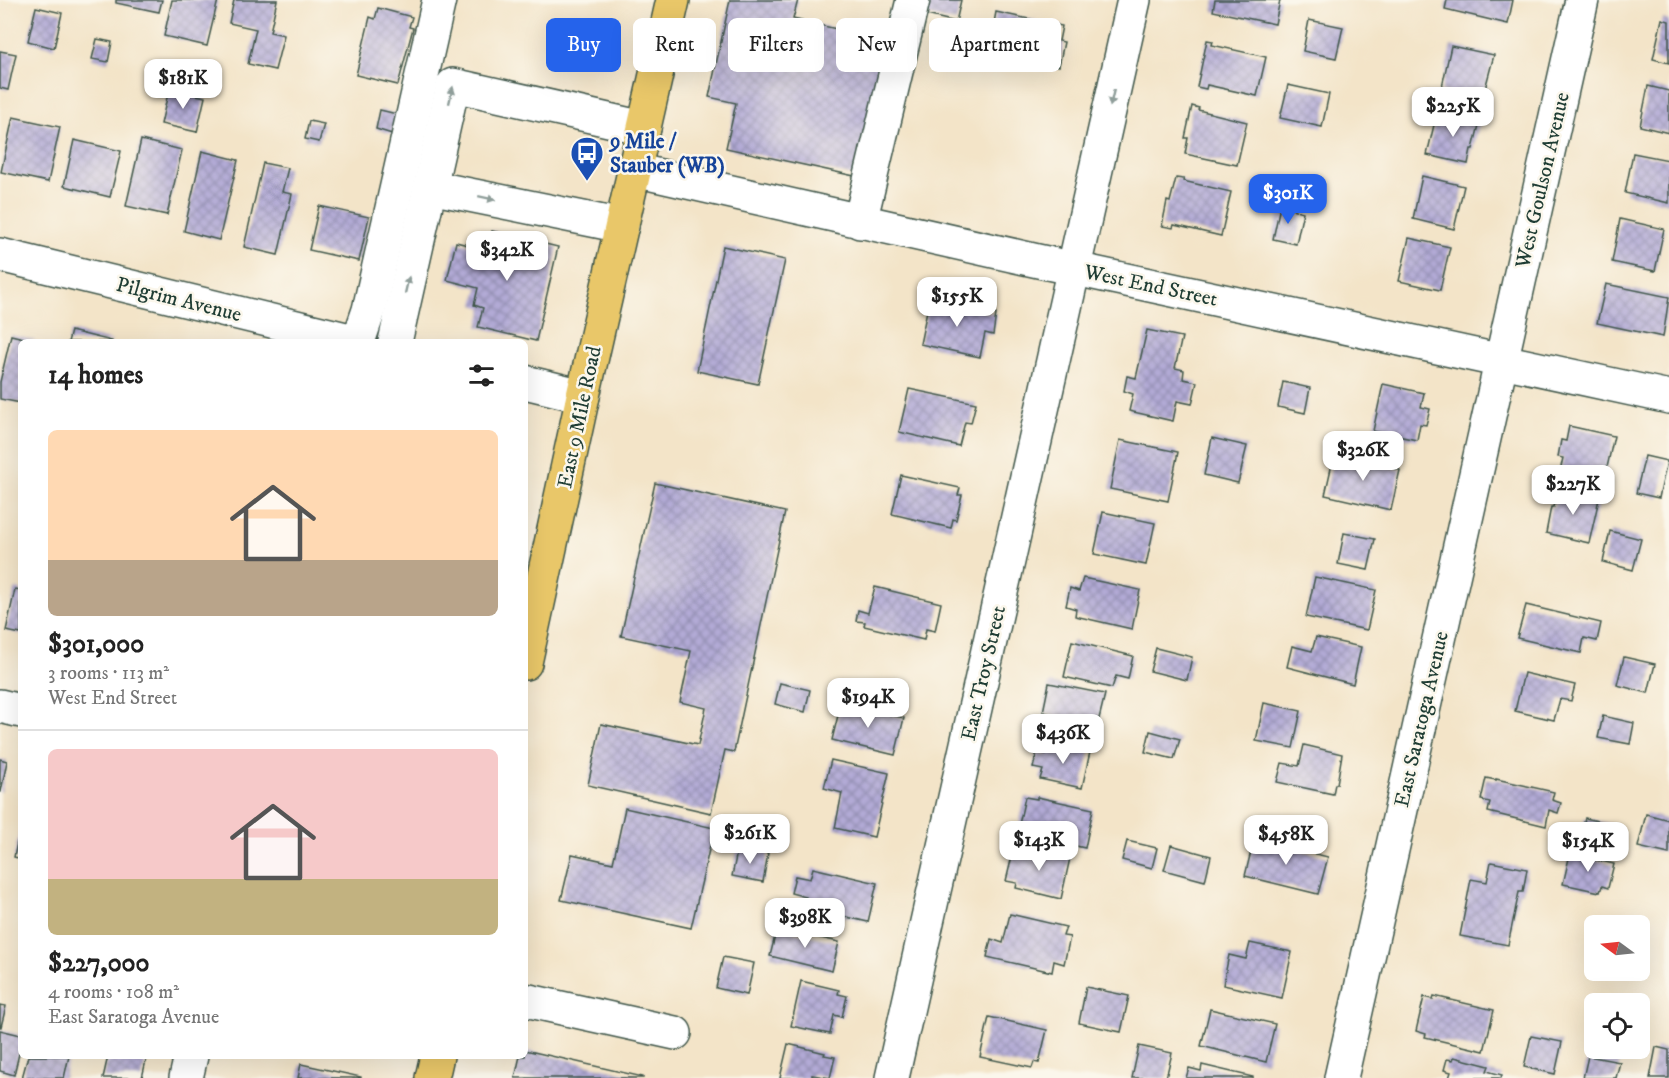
<!DOCTYPE html>
<meta charset="utf-8">
<style>
:root{--surface:#fff;--page:#f2f2f2;--text:#222;--muted:#767676;--line:#e0e0e0;--accent:#2563eb}
body{margin:0;font-family:"IM FELL DW Pica",serif;background:var(--page);color:var(--text);height:100vh;display:flex;flex-direction:column;font-size:22px;white-space:nowrap}
*{box-sizing:border-box;margin:0}
p{font-size:20px;color:var(--muted)}
.icon{flex:none;width:33px;height:33px;fill:none;stroke:currentColor;stroke-width:2;stroke-linecap:round;stroke-linejoin:round}
.map{position:relative;flex:1;overflow:hidden}
.side{position:absolute;left:18px;top:339px;width:510px;height:720px;display:flex;flex-direction:column;background:var(--surface);border-radius:9px;box-shadow:0 6px 24px #0002}
.side>*{flex:none}
.top-card{position:absolute;left:546px;top:18px;width:570px;height:54px;display:flex;gap:12px}
.needle{width:39px;rotate:285deg}
.controls{position:absolute;left:1584px;top:915px;display:grid;gap:12px}
.controls a{display:grid;place-items:center;width:66px;height:66px;border-radius:9px;background:var(--surface);box-shadow:0 6px 24px #0002;font-size:30px}
.price{position:absolute;translate:-50% -51px;padding:0 14px;border-radius:12px;background:#fff;color:#222;font-size:20px;line-height:39px;filter:drop-shadow(0 2px 3px #0008)}
.price::after{content:'';position:absolute;left:50%;top:36px;width:18px;height:14px;margin-left:-9px;background:inherit;clip-path:polygon(0 0,100% 0,50% 100%)}
.price.current{background:var(--accent);color:#fff}
ul{padding:0;list-style:none}
li{display:grid;align-content:center;gap:12px;height:318px;padding:0 30px}
li+li{border-top:2px solid var(--line)}
li span{display:grid;place-items:center;height:186px;border-radius:9px;color:#555}
li>.icon{margin-inline-start:auto}
span .icon{width:108px;height:108px;fill:#fffc;stroke-width:1}
li b{font-size:26px}
h2{display:flex;justify-content:space-between;align-items:center;height:72px;padding:0 30px;font-size:26px}
.pill{padding:0 21px;border-radius:9px;background:var(--surface);box-shadow:0 6px 24px #0002;font-size:21px;line-height:54px}
.pill.current{background:var(--accent);color:#fff}
.map>svg:first-child{display:block}
.building{fill:url(#building-cross-hatch)}
.lines{fill:none;stroke-linecap:round;stroke-linejoin:round}
.minor-casing{stroke:#3f564a;stroke-width:36}
.major-casing{stroke:#3f564a;stroke-width:36}
.minor{stroke:#fff;stroke-width:33}
.major{stroke:#e9c769;stroke-width:33}
.oneway{fill:#8f9e9a}
.labels{text-anchor:middle;stroke-width:5;stroke-linejoin:round;paint-order:stroke}
.transit-label{font-size:21px;font-weight:bold;fill:#164399;stroke:#fbf7ec;text-anchor:start}
.street-label{font-size:21px;fill:#1f3d34;stroke:#fbf7ec}
</style>
<div class="map">
<svg width="1669" height="1078" viewBox="0 0 1669 1078">
<defs>
<pattern id="building-cross-hatch" width="8" height="8" patternUnits="userSpaceOnUse" patternTransform="scale(1.5)"><rect width="8" height="8" fill="#b2aad6"/><path d="M0 0l8 8M0 8l8-8" fill="none" stroke="#908cae"/></pattern>
</defs>
<rect width="100%" height="100%" fill="#fbf7ec"/>
<filter id="ink" filterUnits="userSpaceOnUse"><feTurbulence type="fractalNoise" baseFrequency=".0167" numOctaves="2"/><feDisplacementMap in="SourceGraphic" scale="12" xChannelSelector="R" yChannelSelector="G"/><feConvolveMatrix kernelMatrix="1 2 1 2 8 2 1 2 1" color-interpolation-filters="sRGB"/></filter>
<filter id="wash" filterUnits="userSpaceOnUse"><feTurbulence type="fractalNoise" baseFrequency=".008" numOctaves="4" result="noise"/><feDisplacementMap in="SourceGraphic" scale="24" xChannelSelector="R" yChannelSelector="G"/><feGaussianBlur stdDeviation="1.35" result="paint"/><feColorMatrix in="noise" values="0 0 0 0 0 0 0 0 0 0 0 0 0 0 0 0 0 1.4 0 .05"/><feComposite in="paint" operator="in"/></filter>
<g filter="url(#wash)">
<rect width="100%" height="100%" fill="#f3e4c8"/>
<g id="blocks">
<!-- building -->
<g class="building">
<path d="M116 0H162L159 12 116 3Z"/>
<path d="M172 0H218L207 46 164 36Z"/>
<path d="M234 0H277L270 32 284 35 275 70 248 64 256 29 229 23Z"/>
<path d="M730 0H798L793 19 889 41 859 177 726 148 736 103 709 97Z"/>
<path d="M925 0H961L956 22 922 14Z"/>
<path d="M1215 0H1280L1275 24 1213 11Z"/>
<path d="M1447 0H1513L1508 24 1445 9Z"/>
<path d="M36 7 62 13 54 48 28 41Z"/>
<path d="M378 8 412 17 409 27 413 28 398 85 356 75 370 17 375 19Z"/>
<path d="M996 12 1062 26 1059 41 1064 42 1059 66 1005 54 1010 31 993 28Z"/>
<path d="M1662 19 1669 21V63L1653 59Z"/>
<path d="M1309 20 1343 27 1336 58 1303 51Z"/>
<path d="M97 39 112 42 108 62 92 59Z"/>
<path d="M1207 40 1213 41 1212 45 1266 57 1257 96 1207 85 1206 89 1197 87Z"/>
<path d="M1451 46 1494 55 1482 100 1441 91Z"/>
<path d="M0 51 16 54 8 90 0 88Z"/>
<path d="M1288 85 1329 94 1322 127 1280 118Z"/>
<path d="M1648 86 1669 91V133L1640 126Z"/>
<path d="M169 89 205 97 197 132 161 124Z"/>
<path d="M1192 106 1199 108 1198 110 1247 122 1237 165 1185 154 1188 138H1185Z"/>
<path d="M380 110 397 114 392 134 376 129Z"/>
<path d="M1437 112 1480 121 1473 149H1471L1468 164 1427 155Z"/>
<path d="M13 117 60 127 48 182 1 172Z"/>
<path d="M309 121 324 124 319 142 305 139Z"/>
<path d="M74 140 121 151 110 197 64 186Z"/>
<path d="M141 140 182 150 167 215 126 206Z"/>
<path d="M202 151 238 160 219 240 184 231Z"/>
<path d="M1633 153 1669 160V203L1625 193Z"/>
<path d="M263 163 288 168 282 192 292 194 278 255 244 247Z"/>
<path d="M1422 176 1464 186 1454 229 1413 219Z"/>
<path d="M1176 178 1184 179 1183 181 1231 192 1221 236 1174 225 1173 228 1162 226 1167 201 1170 202Z"/>
<path d="M319 206 369 217 359 261 309 250Z"/>
<path d="M1280 206 1303 212 1296 244 1273 239Z"/>
<path d="M1620 219 1664 229 1655 271 1612 262Z"/>
<path d="M492 231 558 247 536 341 478 327 483 308 474 305 478 288 447 280 456 242 487 250Z"/>
<path d="M1409 238 1450 247 1440 290 1399 281Z"/>
<path d="M723 246 785 260 758 384 697 371Z"/>
<path d="M1606 284 1669 297 1663 337 1597 323Z"/>
<path d="M929 301 996 314 993 335 985 333 980 357 920 344Z"/>
<path d="M1147 330 1182 337 1175 368 1184 370 1183 379 1197 382 1192 404 1177 401 1173 421 1129 411 1133 394 1124 391 1127 376 1136 378Z"/>
<path d="M71 331 112 341V342H68Z"/>
<path d="M11 335 36 341 21 342V403L0 399V382Z"/>
<path d="M1283 382 1310 388 1305 413 1278 407Z"/>
<path d="M1383 384 1424 393 1421 407 1430 409 1426 425 1420 424 1417 440 1373 431Z"/>
<path d="M909 389 976 403 971 423 965 422 959 446 899 432Z"/>
<path d="M1569 426 1614 436 1604 481 1560 471 1563 458 1558 457 1561 440 1566 441Z"/>
<path d="M1212 438 1247 446 1238 483 1204 475Z"/>
<path d="M1120 440 1178 452 1168 501 1110 489Z"/>
<path d="M1334 455 1400 470 1391 510 1325 495Z"/>
<path d="M1645 456 1667 461 1659 498 1636 493Z"/>
<path d="M901 475 960 488 958 495H962L956 520 953 519 951 528 892 514Z"/>
<path d="M655 483 785 512 734 752 725 750 711 813 588 785 601 724 698 745 706 708 680 702 691 651 621 636Z"/>
<path d="M1558 490 1599 499 1589 543 1546 533 1551 507H1554Z"/>
<path d="M1103 512 1155 523 1146 565 1094 554Z"/>
<path d="M1610 531 1641 539 1633 570 1603 562Z"/>
<path d="M1344 533 1375 539 1368 570 1338 564Z"/>
<path d="M1315 577 1376 590 1367 630 1306 617Z"/>
<path d="M1083 578 1140 590 1132 629 1075 616 1076 609 1066 606 1070 588 1079 591Z"/>
<path d="M875 587 941 603 935 631 926 629 924 640 864 626 865 622 856 621 858 610 868 613Z"/>
<path d="M15 589 21 590V634L6 631Z"/>
<path d="M1526 605 1601 623 1597 641 1584 638 1581 653 1517 638Z"/>
<path d="M1316 637 1361 647 1353 684 1287 667 1292 646 1312 651Z"/>
<path d="M1072 641 1133 656 1128 679 1116 676 1112 688 1064 677Z"/>
<path d="M1156 648 1192 657 1187 680 1150 671Z"/>
<path d="M1624 657 1655 664 1648 693 1617 685Z"/>
<path d="M1524 673 1575 685 1571 701 1560 699 1554 720 1515 711Z"/>
<path d="M780 683 810 690 805 712 775 704Z"/>
<path d="M1049 683 1105 694 1097 727 1043 712Z"/>
<path d="M841 703 904 718 895 755 832 740Z"/>
<path d="M1264 703 1301 711 1293 748 1256 741Z"/>
<path d="M1603 716 1634 723 1630 744 1598 738Z"/>
<path d="M1150 731 1180 739 1174 759 1145 752Z"/>
<path d="M1049 742 1090 752 1082 788 1040 779 1043 770 1033 768 1037 752 1046 754Z"/>
<path d="M1304 745 1342 754 1337 784H1335L1333 794 1277 782 1282 763 1299 766Z"/>
<path d="M0 759 7 761 1 792H0Z"/>
<path d="M831 760 889 773 874 837 835 828 842 793 824 788Z"/>
<path d="M1486 778 1496 780V779L1554 792 1552 800 1561 803 1558 813 1549 810 1546 826 1488 812 1490 802 1481 800Z"/>
<path d="M1025 797 1037 799V797L1093 809 1085 848 1028 835 1029 832 1018 829Z"/>
<path d="M625 808 714 828 691 928 561 900 572 854 613 863Z"/>
<path d="M1646 814 1669 820V854L1638 847Z"/>
<path d="M1585 818 1615 825 1611 840 1615 841 1612 854 1579 847Z"/>
<path d="M20 829H21V859L14 857Z"/>
<path d="M1254 839 1328 857 1318 894 1245 876Z"/>
<path d="M1127 841 1157 848 1152 868 1122 860Z"/>
<path d="M1171 845 1211 856 1205 881 1164 870Z"/>
<path d="M738 847 768 853 763 882 732 876Z"/>
<path d="M1025 848 1070 858 1061 899 1016 888 1017 883 1006 881 1013 852 1023 854Z"/>
<path d="M1570 854 1614 864 1608 888 1602 886 1600 892 1563 884Z"/>
<path d="M1491 862 1527 869 1523 892H1519L1508 945 1460 936 1471 879 1487 882Z"/>
<path d="M813 868 877 883 868 922 804 907 806 897 791 893 795 876 810 879Z"/>
<path d="M1010 914 1066 927 1063 936 1070 937 1064 964 1054 961 1052 972 987 957 991 939 1003 943Z"/>
<path d="M777 928 839 942 832 971 770 956Z"/>
<path d="M1250 943 1292 952 1282 998 1223 985 1229 955 1246 959Z"/>
<path d="M723 957 754 963 747 995 716 988Z"/>
<path d="M801 981 839 990 838 994 847 996 842 1017 834 1015 830 1034 791 1026Z"/>
<path d="M1086 987 1129 996 1121 1032 1079 1023Z"/>
<path d="M1434 996 1494 1010 1484 1051 1425 1037 1426 1034 1416 1031 1424 997 1433 999Z"/>
<path d="M0 1005 6 1006 1 1027H0Z"/>
<path d="M1210 1009 1275 1024 1266 1062 1201 1046Z"/>
<path d="M989 1017 1047 1030 1039 1063 1034 1062 1032 1068 980 1057Z"/>
<path d="M0 1030 21 1035V1045L14 1075 0 1071Z"/>
<path d="M1531 1036 1562 1042 1555 1074 1524 1067Z"/>
<path d="M788 1044 825 1053 824 1055 835 1057 830 1078 812 1075V1078H780Z"/>
<path d="M1139 1046 1172 1053 1166 1078H1132Z"/>
<path d="M1656 1047 1669 1050V1078H1650Z"/>
<path d="M525 1050 643 1077V1078H515L520 1056H525Z"/>
<path d="M28 1056H69L64 1078H22Z"/>
<path d="M108 1056H147L142 1078H103Z"/>
<path d="M1588 1056 1620 1062 1616 1078H1583Z"/>
<path d="M1454 1057 1489 1066 1487 1071 1502 1075 1501 1078H1449L1451 1072 1444 1070 1447 1059 1453 1060Z"/>
<path d="M301 1064 361 1077V1078H298Z"/>
<path d="M1202 1065 1253 1077V1078H1186L1189 1068 1201 1071Z"/>
</g>
</g>
</g>
<g filter="url(#ink)">
<use href="#blocks" fill-opacity="0" stroke="#3f564a" stroke-width="1.5"/>
<g class="lines">
<!-- minor casing -->
<g class="minor-casing">
<g id="minor">
<path d="M634 170 1038 261 1669 397"/>
<path d="M430 187 622 226"/>
<path d="M860 222 913 0"/>
<path d="M0 255 358 342"/>
<path d="M358 342 369 310 439 0"/>
<path d="M395 342 453 85 644 128"/>
<path d="M525 382 583 396"/>
<path d="M0 706 21 711"/>
<path d="M525 1000 675 1033"/>
<path d="M186 1078 191 1056"/>
<path d="M892 1078 1134 0"/>
<path d="M1341 1078 1582 0"/>
</g>
</g>
<!-- major casing -->
<g class="major-casing">
<g id="major">
<path d="M525 663 583 396 673 0"/>
<path d="M432 1078 437 1056"/>
</g>
</g>
<!-- minor -->
<use href="#minor" class="minor"/>
<!-- major -->
<use href="#major" class="major"/>
</g>
<!-- one-way arrows -->
<defs><path id="oneway-solid" d="M-6-.8H1V-3.2L6.5 0L1 3.2V.8H-6Z" transform="scale(1.5)"/></defs>
<g class="oneway">
<use href="#oneway-solid" transform="translate(451 95) rotate(-77)"/>
<use href="#oneway-solid" transform="translate(1112 98) rotate(103)"/>
<use href="#oneway-solid" transform="translate(487 198) rotate(12)"/>
<use href="#oneway-solid" transform="translate(407 285) rotate(-77)"/>
</g>
</g>
<!-- icons -->
<defs>
<g id="bus-pin" transform="scale(1.725)"><path d="M0 17L-7.5 6A9.5 9.5 0 1 1 7.5 6Z" fill="#1a4fb4" stroke="#fbf7ec"/><path d="M-5-6H5V4H4V6H2V4H-2V6H-4V4H-5ZM-3.5-4V0h7V-4ZM-3.5 1.2v1.5H-2V1.2ZM2 1.2v1.5H3.5V1.2Z" fill="#fff"/></g>
</defs>
<g fill-rule="evenodd">
<use href="#bus-pin" x="587" y="153"/>
</g>
<g class="labels">
<!-- transit labels -->
<g class="transit-label">
<text x="610" y="148">9 Mile /<tspan x="610" dy="24">Stauber (WB)</tspan></text>
</g>
<!-- street labels -->
<g class="street-label">
<text transform="translate(1542 180) rotate(-77)" y="7">West Goulson Avenue</text>
<text transform="translate(1151 285) rotate(12)" y="7">West End Street</text>
<text transform="translate(179 299) rotate(14)" y="7">Pilgrim Avenue</text>
<text transform="translate(579 417) rotate(-78)" y="7">East 9 Mile Road</text>
<text transform="translate(983 673) rotate(-77)" y="7">East Troy Street</text>
<text transform="translate(1421 719) rotate(-77)" y="7">East Saratoga Avenue</text>
</g>
</g>
</svg>
<div class="controls">
<a><svg class="needle" viewBox="-14 -14 28 28"><path d="M0-13l5 13h-10z" fill="#e53935"/><path d="M0 13l5-13h-10z" fill="#767676"/></svg></a>
<a><svg class="icon" aria-label="locate" viewBox="0 0 24 24"><circle cx="12" cy="12" r="6"/><path d="M12 2v4M12 18v4M2 12h4M18 12h4"/></svg></a>
</div>
<b class="price" style="left:183px;top:110px">$181K</b>
<b class="price" style="left:1453px;top:138px">$225K</b>
<b class="price current" style="left:1288px;top:225px">$301K</b>
<b class="price" style="left:507px;top:282px">$342K</b>
<b class="price" style="left:957px;top:328px">$155K</b>
<b class="price" style="left:1363px;top:482px">$326K</b>
<b class="price" style="left:1573px;top:516px">$227K</b>
<b class="price" style="left:868px;top:729px">$194K</b>
<b class="price" style="left:1063px;top:765px">$436K</b>
<b class="price" style="left:750px;top:865px">$261K</b>
<b class="price" style="left:1286px;top:866px">$458K</b>
<b class="price" style="left:1039px;top:872px">$143K</b>
<b class="price" style="left:1588px;top:873px">$154K</b>
<b class="price" style="left:805px;top:949px">$398K</b>
<div class="top-card">
<a class="pill current">Buy</a>
<a class="pill">Rent</a>
<a class="pill">Filters</a>
<a class="pill">New</a>
<a class="pill">Apartment</a>
</div>
<section class="side">
<h2>14 homes<svg class="icon" aria-label="filters" viewBox="0 0 24 24"><path d="M4 7h16M4 17h16"/><circle cx="9" cy="7" r="2"/><circle cx="15" cy="17" r="2"/></svg></h2>
<ul>
<li><span style="background:linear-gradient(#ffd9b3 70%,#b9a48a 0)"><svg class="icon" aria-label="home" viewBox="0 0 24 24"><path d="M3 11l9-7 9 7M6 9v11h12V9"/></svg></span><div><b>$301,000</b><p>3 rooms · 113 m²</p><p>West End Street</p></div></li>
<li><span style="background:linear-gradient(#f6c9c9 70%,#c2b280 0)"><svg class="icon" aria-label="home" viewBox="0 0 24 24"><path d="M3 11l9-7 9 7M6 9v11h12V9"/></svg></span><div><b>$227,000</b><p>4 rooms · 108 m²</p><p>East Saratoga Avenue</p></div></li>
</ul>
</section>
</div>
